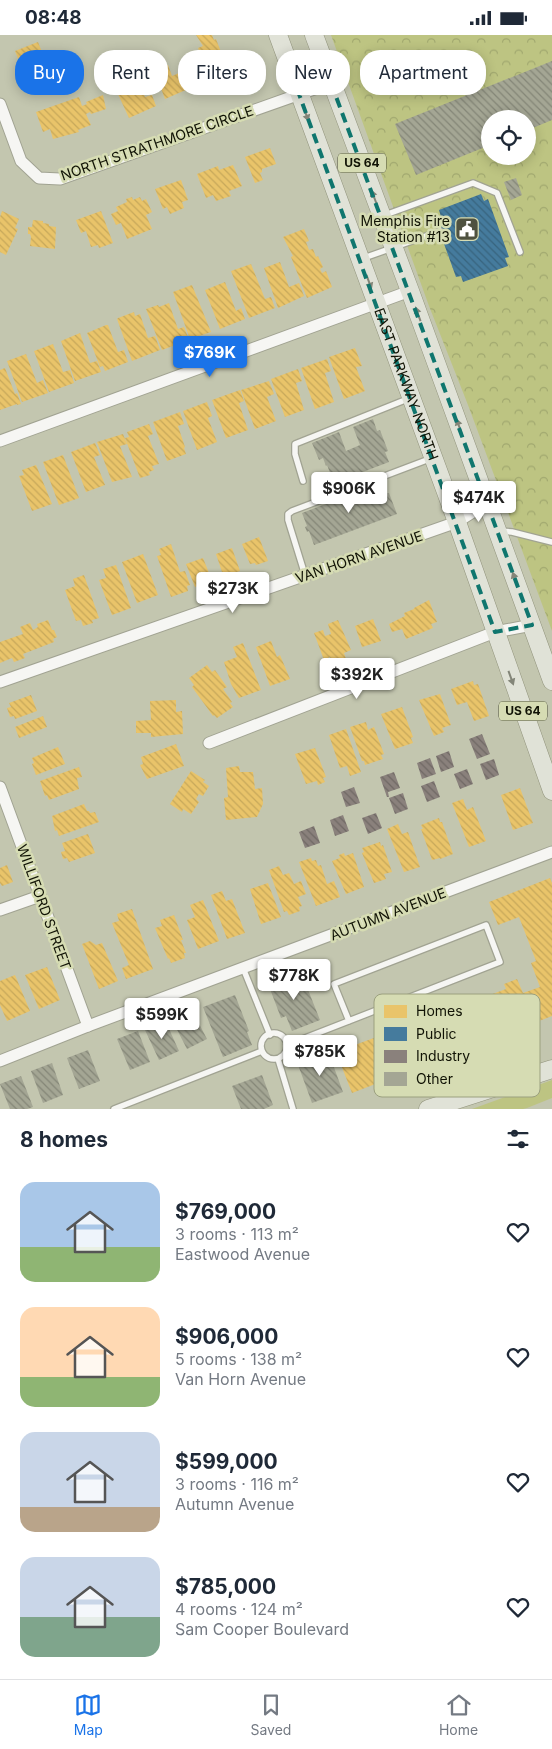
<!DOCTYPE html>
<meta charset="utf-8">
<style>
:root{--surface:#fff;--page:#f2f2f3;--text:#1f2937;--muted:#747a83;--line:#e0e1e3;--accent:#1a73e8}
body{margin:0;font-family:Inter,sans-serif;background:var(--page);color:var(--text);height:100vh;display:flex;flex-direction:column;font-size:19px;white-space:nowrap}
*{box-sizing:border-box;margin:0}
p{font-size:16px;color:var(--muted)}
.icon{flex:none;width:28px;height:28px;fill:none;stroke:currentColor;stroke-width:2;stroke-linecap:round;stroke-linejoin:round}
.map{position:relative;height:1074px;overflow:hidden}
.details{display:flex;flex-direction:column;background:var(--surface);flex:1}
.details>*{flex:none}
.hud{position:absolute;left:15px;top:15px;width:522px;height:45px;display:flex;gap:10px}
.fabs{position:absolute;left:481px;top:75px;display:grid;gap:10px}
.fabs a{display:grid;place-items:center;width:55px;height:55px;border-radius:50%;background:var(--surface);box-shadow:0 2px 12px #0003;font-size:25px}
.price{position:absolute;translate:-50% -42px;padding:0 11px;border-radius:5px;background:#fff;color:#222;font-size:16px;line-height:32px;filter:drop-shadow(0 1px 2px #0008)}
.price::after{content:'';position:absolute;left:50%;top:30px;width:15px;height:11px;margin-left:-8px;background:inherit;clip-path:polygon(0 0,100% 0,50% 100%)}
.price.active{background:var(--accent);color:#fff}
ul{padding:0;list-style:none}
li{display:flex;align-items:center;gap:15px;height:125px;padding:0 20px}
li span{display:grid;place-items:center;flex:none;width:140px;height:100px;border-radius:15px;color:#555}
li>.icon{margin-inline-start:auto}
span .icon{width:60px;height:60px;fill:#fffc;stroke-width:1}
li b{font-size:21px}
h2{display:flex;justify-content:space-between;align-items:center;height:60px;padding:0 20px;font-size:21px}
.chip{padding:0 18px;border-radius:20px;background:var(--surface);box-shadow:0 2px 12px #0003;font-size:18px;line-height:45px}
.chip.active{background:var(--accent);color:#fff}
.status{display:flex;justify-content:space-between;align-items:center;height:35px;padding:0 25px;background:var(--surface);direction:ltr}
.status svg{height:14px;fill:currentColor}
.tabs{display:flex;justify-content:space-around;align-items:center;height:70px;border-top:1px solid var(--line);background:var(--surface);font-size:14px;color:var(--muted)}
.tabs a{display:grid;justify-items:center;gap:2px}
.tabs .active{color:var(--accent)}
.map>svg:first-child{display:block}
.green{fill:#bdc482}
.park{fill:url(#park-crowns);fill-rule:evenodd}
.homes{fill:url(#homes-back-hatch)}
.public{fill:url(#public-back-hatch)}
.industry{fill:url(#industry-back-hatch)}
.building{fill:url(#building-back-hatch)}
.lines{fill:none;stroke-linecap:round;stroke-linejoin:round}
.service-casing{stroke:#a1a392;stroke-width:8}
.minor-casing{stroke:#a1a392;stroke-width:13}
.primary-casing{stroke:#90927b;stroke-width:19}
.service{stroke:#f6f6f3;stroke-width:5.5}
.minor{stroke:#f6f6f3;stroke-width:11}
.primary{stroke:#e0e2d7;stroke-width:18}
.oneway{fill:#838578}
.marked{fill:none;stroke:#0f766e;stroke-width:4;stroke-dasharray:10 6;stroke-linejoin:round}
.labels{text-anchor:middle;stroke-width:5;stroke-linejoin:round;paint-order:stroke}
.shield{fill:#d6dcb3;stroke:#4c4f39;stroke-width:1}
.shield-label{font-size:12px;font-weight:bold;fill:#111305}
.street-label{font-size:14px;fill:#111305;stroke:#d6dcb3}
.poi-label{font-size:14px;fill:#111305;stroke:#d6dcb3;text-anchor:end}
.key{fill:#d6dcb3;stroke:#9ba07f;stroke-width:1}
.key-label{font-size:14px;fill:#111305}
</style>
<div class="status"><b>08:48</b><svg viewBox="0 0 49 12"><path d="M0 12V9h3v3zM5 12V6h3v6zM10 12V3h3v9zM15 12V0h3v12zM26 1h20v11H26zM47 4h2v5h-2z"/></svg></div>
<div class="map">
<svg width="552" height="1074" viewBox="0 0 552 1074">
<defs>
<pattern id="park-crowns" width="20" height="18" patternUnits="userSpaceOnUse" patternTransform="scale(1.25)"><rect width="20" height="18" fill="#bdc482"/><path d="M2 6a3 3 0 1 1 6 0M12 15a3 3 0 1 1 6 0" fill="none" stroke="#a1a86f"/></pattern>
<pattern id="homes-back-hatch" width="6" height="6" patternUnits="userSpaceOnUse" patternTransform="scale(1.25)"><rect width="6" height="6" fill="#e9c46a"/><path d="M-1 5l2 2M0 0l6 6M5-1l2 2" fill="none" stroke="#c7a85a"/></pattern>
<pattern id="public-back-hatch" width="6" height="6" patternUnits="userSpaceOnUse" patternTransform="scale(1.25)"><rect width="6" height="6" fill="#457b9d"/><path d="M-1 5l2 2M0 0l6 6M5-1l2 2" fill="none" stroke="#38647e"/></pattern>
<pattern id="industry-back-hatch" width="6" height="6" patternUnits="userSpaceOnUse" patternTransform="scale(1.25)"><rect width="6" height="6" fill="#8a817c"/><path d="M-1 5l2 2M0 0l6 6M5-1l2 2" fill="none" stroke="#6f6864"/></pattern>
<pattern id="building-back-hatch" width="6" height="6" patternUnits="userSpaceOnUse" patternTransform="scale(1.25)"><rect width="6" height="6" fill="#a4a694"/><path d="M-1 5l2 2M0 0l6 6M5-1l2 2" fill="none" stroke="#848677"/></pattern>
</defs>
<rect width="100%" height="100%" fill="#c3c6af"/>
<!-- green -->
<path class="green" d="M552 1045V1063L527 1073 523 1074H472Z"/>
<!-- park -->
<path class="park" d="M331 0H552V596L468 370 429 271ZM490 84H528V121H490Z"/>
<!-- homes -->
<g class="homes">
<path d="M196 0H212L214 5 216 4 221 17 219 18 229 44 218 48 210 29 205 31 198 13 203 11Z"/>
<path d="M38 7 51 40 33 48 29 39 25 41 15 16Z"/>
<path d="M133 30 145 62 152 60 156 71 129 83 117 57 111 38Z"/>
<path d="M168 30 172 41 186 35 188 39 194 37 197 46 192 48 193 51 188 53V54L165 64 154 35Z"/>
<path d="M103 60 106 74 91 79 90 77 86 79 91 90 78 95 79 97 53 104 50 94 43 97 36 77 79 62 82 71 87 69 86 67Z"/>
<path d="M270 113 276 129 262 134V137L260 138 263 145 255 148 245 122Z"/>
<path d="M233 130 242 151 229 156 231 161 216 166 213 160 206 163 197 139 218 131 219 135Z"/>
<path d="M181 145 188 165 182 167 184 173 170 179 167 172 163 174 155 154Z"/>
<path d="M132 162 133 165 140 162 142 166 146 164 152 177 146 180 152 194 127 204 121 188 116 190 111 179 118 176 116 172 127 167 126 164Z"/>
<path d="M2 176 19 184 15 193 18 194 6 220 0 217V182Z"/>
<path d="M101 176 113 208 99 213 98 210 91 212 86 196 81 198 76 185Z"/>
<path d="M33 185 43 186V188L49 189V191L56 192 55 214 30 211 31 202 30 199H28V192H32Z"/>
<path d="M304 194 309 206 306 207 309 215 313 214 316 222 318 221 323 232 320 234 322 238 326 236 332 252 307 263 291 222 293 221 283 202Z"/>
<path d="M280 227 289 252 299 248 304 261 278 273 264 233Z"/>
<path d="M251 229 265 264 271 262 275 273 249 283 231 236Z"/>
<path d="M225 247 236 276 241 273 245 284 220 294 205 255Z"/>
<path d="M192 250 211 297 190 304 173 257Z"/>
<path d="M169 268 178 294 184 292 189 305 162 315 146 274 158 270 159 272Z"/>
<path d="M134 277 135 281 140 279 148 303 155 301 160 315 132 326 117 284 118 283Z"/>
<path d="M106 290H108L118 317 124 315 128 327 105 336 103 331 100 332 87 298Z"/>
<path d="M80 298 90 328 97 326 101 337 75 346 61 306Z"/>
<path d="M53 309 63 337 70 335 74 348 49 357 34 316Z"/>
<path d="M355 313 362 331 356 332 365 356 344 364 329 322Z"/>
<path d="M26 319 37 348 43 345 48 358 22 367 7 326Z"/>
<path d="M327 324 331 336 325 338 334 367 315 374 301 333Z"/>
<path d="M5 333 15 359 17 358 21 369 17 370V369L0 375V335Z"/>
<path d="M298 334 302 346 296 348 304 375 285 382 271 344Z"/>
<path d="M269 346 274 359 267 362 276 386 255 394 241 355Z"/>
<path d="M240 355 244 366 239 368 248 395 226 403 212 365Z"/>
<path d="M207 367 212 381 208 383 217 407 197 415 183 376Z"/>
<path d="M180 377 184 389 178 391 185 412 184 413 186 419 167 426 153 387Z"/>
<path d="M149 389 153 399 148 401 159 429 152 431 154 435 149 437 150 440 140 443 125 403 129 402 127 397Z"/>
<path d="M123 399 127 409 120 411 132 442 112 447 97 407Z"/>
<path d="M95 408 100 420 94 422 105 450 86 457 71 417Z"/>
<path d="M63 420 79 463 59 470 43 427Z"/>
<path d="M36 430 52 469 32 476 19 441 24 440 22 435Z"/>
<path d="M259 502 268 526 256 530 255 528 250 529 242 509Z"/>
<path d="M171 509 180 537 185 536 190 550 187 551 188 556 171 562 157 521 161 520 159 514Z"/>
<path d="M232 513 240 536 228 540 227 538 223 540 216 519Z"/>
<path d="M143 519 158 560 137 568 122 527Z"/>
<path d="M203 523 211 543 207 544 208 547 195 552 186 529Z"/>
<path d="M116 530 131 573 112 580 99 545 106 543 103 534Z"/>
<path d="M84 540 99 583 92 585 93 588 83 591 81 585 76 586 65 555 75 551 73 544Z"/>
<path d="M429 565 437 587 431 589 433 593 406 604 402 594 392 597 389 589 405 581 404 578 414 574V573Z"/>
<path d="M373 584 381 606 362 612 355 591Z"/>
<path d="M48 585 52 595H54L57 602 53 604 54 607 23 619 25 623 14 627 12 623 0 628V607L23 599 20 592 30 588 33 595 38 592 37 589Z"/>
<path d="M338 585 351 615 344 618 346 624 333 629 330 622 324 625 314 598 323 595 325 601 331 599 328 589Z"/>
<path d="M271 606 277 622 280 620 290 644 270 651 256 612Z"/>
<path d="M243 608 261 655 239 663 231 649 224 627 237 622 233 612Z"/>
<path d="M207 630 212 637 215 635 227 652 223 654 232 667 230 668 233 672 217 683 214 680 213 681 192 652 194 650 189 643Z"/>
<path d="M473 646 474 650 478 649 489 681 474 686 467 667 457 670 451 654Z"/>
<path d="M440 659 451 690 442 693 444 697 434 701 419 665Z"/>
<path d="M31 660 37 676 15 684 14 681 10 682 7 673 11 672 9 668Z"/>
<path d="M176 665V677L182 676 183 699 151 702V698H136V686L151 685 150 666Z"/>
<path d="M402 672 413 702 411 703 413 708 395 714 381 679Z"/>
<path d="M43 681 47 692 19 703 15 692Z"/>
<path d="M366 687 368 695 374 692 384 719 381 720 383 724 365 730 364 726H362L350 692Z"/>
<path d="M346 694 361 737 350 741 347 731 340 733 329 700Z"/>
<path d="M176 709 184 731 147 744 140 730 143 729 141 722Z"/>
<path d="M58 712 65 729 36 740 32 729 34 728 32 723Z"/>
<path d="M315 713 326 742 323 743 325 747 318 750 317 746 306 749 295 719Z"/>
<path d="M239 731 240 737H253L255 754 262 753 263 769 257 782 226 785 224 763 228 762 226 733Z"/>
<path d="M79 732 82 742 77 743 79 754 49 765 47 760 45 761 40 746Z"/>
<path d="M191 736 205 745 203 747 209 751 203 761 199 759 196 764 199 767 191 779 183 774 182 777 170 769Z"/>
<path d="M520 753 533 788 513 795 501 760Z"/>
<path d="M463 764 467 775 473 772 486 806 469 812 452 768Z"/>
<path d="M84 769 87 776H89L90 778 95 777 99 787 59 801 57 795 55 796 52 781Z"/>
<path d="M439 783 440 787H442L453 819 440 824V823L432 825 421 794H423L421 790Z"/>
<path d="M398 789 402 799 408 797 420 832 404 837 387 794Z"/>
<path d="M88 799 95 818 69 827 67 823 63 824 61 817 65 816 62 808Z"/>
<path d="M380 807 381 811 383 810 392 837 384 839 386 844 374 848 362 818 364 817 362 813Z"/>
<path d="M344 818 345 821 353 818 364 852 346 859 332 826 340 823 339 820Z"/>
<path d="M311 823 312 826 316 825 318 831 321 830 327 849 334 846 340 862 316 871 299 827Z"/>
<path d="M7 830 13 847 2 851 0 848V833Z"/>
<path d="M279 831 283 840 289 838 294 849 301 846 306 859 298 862 302 871 299 872 300 876 289 880 287 876 284 877 269 835Z"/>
<path d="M550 843 552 848V981L352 1058 336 1017 506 954 504 949 517 944 523 958 540 952 531 928 536 926 519 882 498 890 489 867Z"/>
<path d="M268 848 281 882 261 889 250 854Z"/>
<path d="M222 856 226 866 232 864 245 898 227 904 211 860Z"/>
<path d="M203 865 219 906 198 914 187 885 195 882 190 870Z"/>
<path d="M132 874 153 934 126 944 122 933 129 930 112 888 119 886 117 879Z"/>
<path d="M174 880 183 905H181L186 918H184L185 923 171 928 169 923 168 924 155 893 162 891 160 885Z"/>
<path d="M90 906 96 910 102 908 118 946 99 954 82 909Z"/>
<path d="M47 932 60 965 39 974 25 940Z"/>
<path d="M15 940 30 976 7 986 0 970V946Z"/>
</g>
<!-- public -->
<path class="public" d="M481 159 484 166 488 164 509 222 505 223 508 231 463 247 461 241 456 242 435 184 441 182 439 175Z"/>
<!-- industry -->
<g class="industry">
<path d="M482 699 490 719 477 724 469 704Z"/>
<path d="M449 716 454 732 441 737 436 721Z"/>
<path d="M430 723 436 739 422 744 417 728Z"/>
<path d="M494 724 499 740 486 745 480 729Z"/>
<path d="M467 734 473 749 460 754 454 739Z"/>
<path d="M394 737 400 753 388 757 389 762H387L380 742Z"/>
<path d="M434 746 440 762 427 767 421 751Z"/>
<path d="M354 752 360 768 346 772 341 757Z"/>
<path d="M403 758 408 774 395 779 389 763Z"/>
<path d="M376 778 382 793 368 799 362 783Z"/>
<path d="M343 780 349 796 335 801 330 785Z"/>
<path d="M314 791 320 808 305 813 299 797Z"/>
</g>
<!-- building -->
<g class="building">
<path d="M552 26V85L528 95V84H490V110L416 140 395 89Z"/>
<path d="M516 143 522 160 511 165 504 147Z"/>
<path d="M373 384 377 396 380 395 388 416 385 417 389 427 334 448 327 430 326 431 323 423 319 425 312 408 339 397 346 416 360 410 353 392Z"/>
<path d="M383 447 387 458H389L397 479 314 510 309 496 307 497 305 492 307 491 302 478Z"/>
<path d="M301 937 320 985 292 996 286 981 281 983 267 946 278 941 280 945Z"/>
<path d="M235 960 249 996 247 997 252 1010 223 1022 203 972Z"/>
<path d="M192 975 207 1004 187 1014 172 985Z"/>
<path d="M165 985 179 1016 159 1025 145 995Z"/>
<path d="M138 996 150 1027 130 1035 117 1004Z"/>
<path d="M88 1015 100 1046 79 1054 67 1023Z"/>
<path d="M328 1016 343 1057 312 1068 297 1027Z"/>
<path d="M52 1028 63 1060 43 1068 31 1036Z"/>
<path d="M262 1040 273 1070 264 1074H241L232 1051Z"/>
<path d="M21 1041 33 1072 27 1074H10L0 1049Z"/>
</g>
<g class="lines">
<!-- service casing -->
<g class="service-casing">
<g id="service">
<path d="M385 180 473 148 497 158 520 217"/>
<path d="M361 224 440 196"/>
<path d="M303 446 295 419V409L410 363"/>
<path d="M501 496 512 497 552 507"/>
<path d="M305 540 288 485V479L292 476 432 423"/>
<path d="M243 933 270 1000"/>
<circle cx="274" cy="1011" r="13"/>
<path d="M287 1010 500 927 486 890 334 949 349 986"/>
<path d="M278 1024 293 1074"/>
<path d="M114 1074 262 1016"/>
</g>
</g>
<!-- minor casing -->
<g class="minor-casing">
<g id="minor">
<path d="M0 69 21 126 39 143 60 144 331 48"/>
<path d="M0 406 410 256"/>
<path d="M0 647 457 487 487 468"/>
<path d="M209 708 495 597 532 590"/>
<path d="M0 752 88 991"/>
<path d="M0 875 40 861"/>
<path d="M0 1026 88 991 552 817"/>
</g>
</g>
<!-- primary casing -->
<g class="primary-casing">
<g id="primary">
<path id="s1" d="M278 0 457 487 552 756"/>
<path d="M314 0 410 256 552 646"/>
<path d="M428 1074 552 1034"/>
</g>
</g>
<!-- service -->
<use href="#service" class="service"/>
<!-- minor -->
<use href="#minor" class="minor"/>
<!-- primary -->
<use href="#primary" class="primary"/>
</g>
<!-- one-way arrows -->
<defs><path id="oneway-solid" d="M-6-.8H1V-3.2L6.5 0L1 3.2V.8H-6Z" transform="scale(1.25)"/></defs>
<g class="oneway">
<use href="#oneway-solid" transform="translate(306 79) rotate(70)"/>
<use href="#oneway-solid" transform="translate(374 162) rotate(-111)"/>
<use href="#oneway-solid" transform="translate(369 247) rotate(70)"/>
<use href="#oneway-solid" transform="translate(418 279) rotate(-110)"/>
<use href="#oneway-solid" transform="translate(459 391) rotate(-110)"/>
<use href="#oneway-solid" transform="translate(515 544) rotate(-110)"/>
<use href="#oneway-solid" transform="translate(511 643) rotate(70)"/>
</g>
<!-- marked area -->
<path class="marked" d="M331 48 532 590 495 597 299 59Z"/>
<!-- icons -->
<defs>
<g id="civic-square" transform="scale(1.25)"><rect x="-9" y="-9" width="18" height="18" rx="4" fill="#4f5240" stroke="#d6dcb3"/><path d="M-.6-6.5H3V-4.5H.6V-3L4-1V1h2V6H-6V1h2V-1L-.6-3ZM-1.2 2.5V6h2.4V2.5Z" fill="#fff"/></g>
</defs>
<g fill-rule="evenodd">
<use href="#civic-square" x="467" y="194"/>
</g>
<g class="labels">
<!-- shield labels -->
<g class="shield">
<rect x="338" y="118.5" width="48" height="19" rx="4"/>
<rect x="499" y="666.5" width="48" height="19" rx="4"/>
</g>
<g class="shield-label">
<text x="362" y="132">US 64</text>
<text x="523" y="680">US 64</text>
</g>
<!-- street labels -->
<g class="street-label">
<text transform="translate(157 108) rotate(-19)" y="5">NORTH STRATHMORE CIRCLE</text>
<text dy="5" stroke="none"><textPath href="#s1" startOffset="372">EAST PARKWAY NORTH</textPath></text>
<text transform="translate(359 522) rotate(-19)" y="5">VAN HORN AVENUE</text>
<text transform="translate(44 872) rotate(70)" y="5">WILLIFORD STREET</text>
<text transform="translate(388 879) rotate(-21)" y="5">AUTUMN AVENUE</text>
</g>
<!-- poi labels -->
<g class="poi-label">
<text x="450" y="191">Memphis Fire<tspan x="450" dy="16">Station #13</tspan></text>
</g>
</g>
<!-- legend -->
<rect x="374" y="959" width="166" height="103" rx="8" class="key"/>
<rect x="384" y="970" width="23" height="13" fill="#e9c46a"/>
<rect x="384" y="992" width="23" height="14" fill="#457b9d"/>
<rect x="384" y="1015" width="23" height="13" fill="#8a817c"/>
<rect x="384" y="1037" width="23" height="14" fill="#a4a694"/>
<g class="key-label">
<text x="416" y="981">Homes</text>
<text x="416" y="1004">Public</text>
<text x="416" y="1026">Industry</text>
<text x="416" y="1049">Other</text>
</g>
</svg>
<div class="fabs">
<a><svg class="icon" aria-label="locate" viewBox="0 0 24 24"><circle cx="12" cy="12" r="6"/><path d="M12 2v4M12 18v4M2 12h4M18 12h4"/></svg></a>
</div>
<b class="price active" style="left:210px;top:343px">$769K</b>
<b class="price" style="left:349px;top:479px">$906K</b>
<b class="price" style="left:479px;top:488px">$474K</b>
<b class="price" style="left:233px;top:579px">$273K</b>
<b class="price" style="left:357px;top:665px">$392K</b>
<b class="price" style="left:294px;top:966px">$778K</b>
<b class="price" style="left:162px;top:1005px">$599K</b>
<b class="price" style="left:320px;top:1042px">$785K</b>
<div class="hud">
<a class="chip active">Buy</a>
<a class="chip">Rent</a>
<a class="chip">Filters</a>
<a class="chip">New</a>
<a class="chip">Apartment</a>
</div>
</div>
<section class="details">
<h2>8 homes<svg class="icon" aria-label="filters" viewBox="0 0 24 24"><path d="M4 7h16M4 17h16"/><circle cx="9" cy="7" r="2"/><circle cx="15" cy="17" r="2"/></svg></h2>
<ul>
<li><span style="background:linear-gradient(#a9c7e8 65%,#8fb573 0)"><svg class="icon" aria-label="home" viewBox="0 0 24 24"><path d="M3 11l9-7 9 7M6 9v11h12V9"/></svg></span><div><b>$769,000</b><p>3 rooms · 113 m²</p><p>Eastwood Avenue</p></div><svg class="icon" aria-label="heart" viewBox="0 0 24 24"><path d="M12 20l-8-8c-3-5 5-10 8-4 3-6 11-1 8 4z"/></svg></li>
<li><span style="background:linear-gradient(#ffd9b3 70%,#8fb573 0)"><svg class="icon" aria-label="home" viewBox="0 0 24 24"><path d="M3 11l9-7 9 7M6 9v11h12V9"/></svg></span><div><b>$906,000</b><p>5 rooms · 138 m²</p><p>Van Horn Avenue</p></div><svg class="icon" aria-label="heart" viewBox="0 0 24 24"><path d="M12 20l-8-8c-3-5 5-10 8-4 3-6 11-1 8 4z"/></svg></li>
<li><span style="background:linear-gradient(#c9d6e8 75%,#b9a48a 0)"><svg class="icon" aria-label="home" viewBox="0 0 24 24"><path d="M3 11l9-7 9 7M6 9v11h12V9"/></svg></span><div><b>$599,000</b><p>3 rooms · 116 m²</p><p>Autumn Avenue</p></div><svg class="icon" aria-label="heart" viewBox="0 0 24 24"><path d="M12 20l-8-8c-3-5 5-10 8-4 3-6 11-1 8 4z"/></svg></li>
<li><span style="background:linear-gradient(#c9d6e8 60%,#7fa58c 0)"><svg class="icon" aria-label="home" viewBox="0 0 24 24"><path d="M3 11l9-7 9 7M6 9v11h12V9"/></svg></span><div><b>$785,000</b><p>4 rooms · 124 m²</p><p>Sam Cooper Boulevard</p></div><svg class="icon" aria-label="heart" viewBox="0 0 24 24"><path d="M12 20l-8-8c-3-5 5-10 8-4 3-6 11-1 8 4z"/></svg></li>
</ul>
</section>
<nav class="tabs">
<a class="active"><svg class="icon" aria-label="map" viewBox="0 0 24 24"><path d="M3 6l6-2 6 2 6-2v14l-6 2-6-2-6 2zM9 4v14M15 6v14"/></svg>Map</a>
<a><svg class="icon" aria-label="saved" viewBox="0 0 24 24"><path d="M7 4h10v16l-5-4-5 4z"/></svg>Saved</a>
<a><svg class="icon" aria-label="home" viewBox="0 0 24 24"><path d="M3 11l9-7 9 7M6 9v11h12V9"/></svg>Home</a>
</nav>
